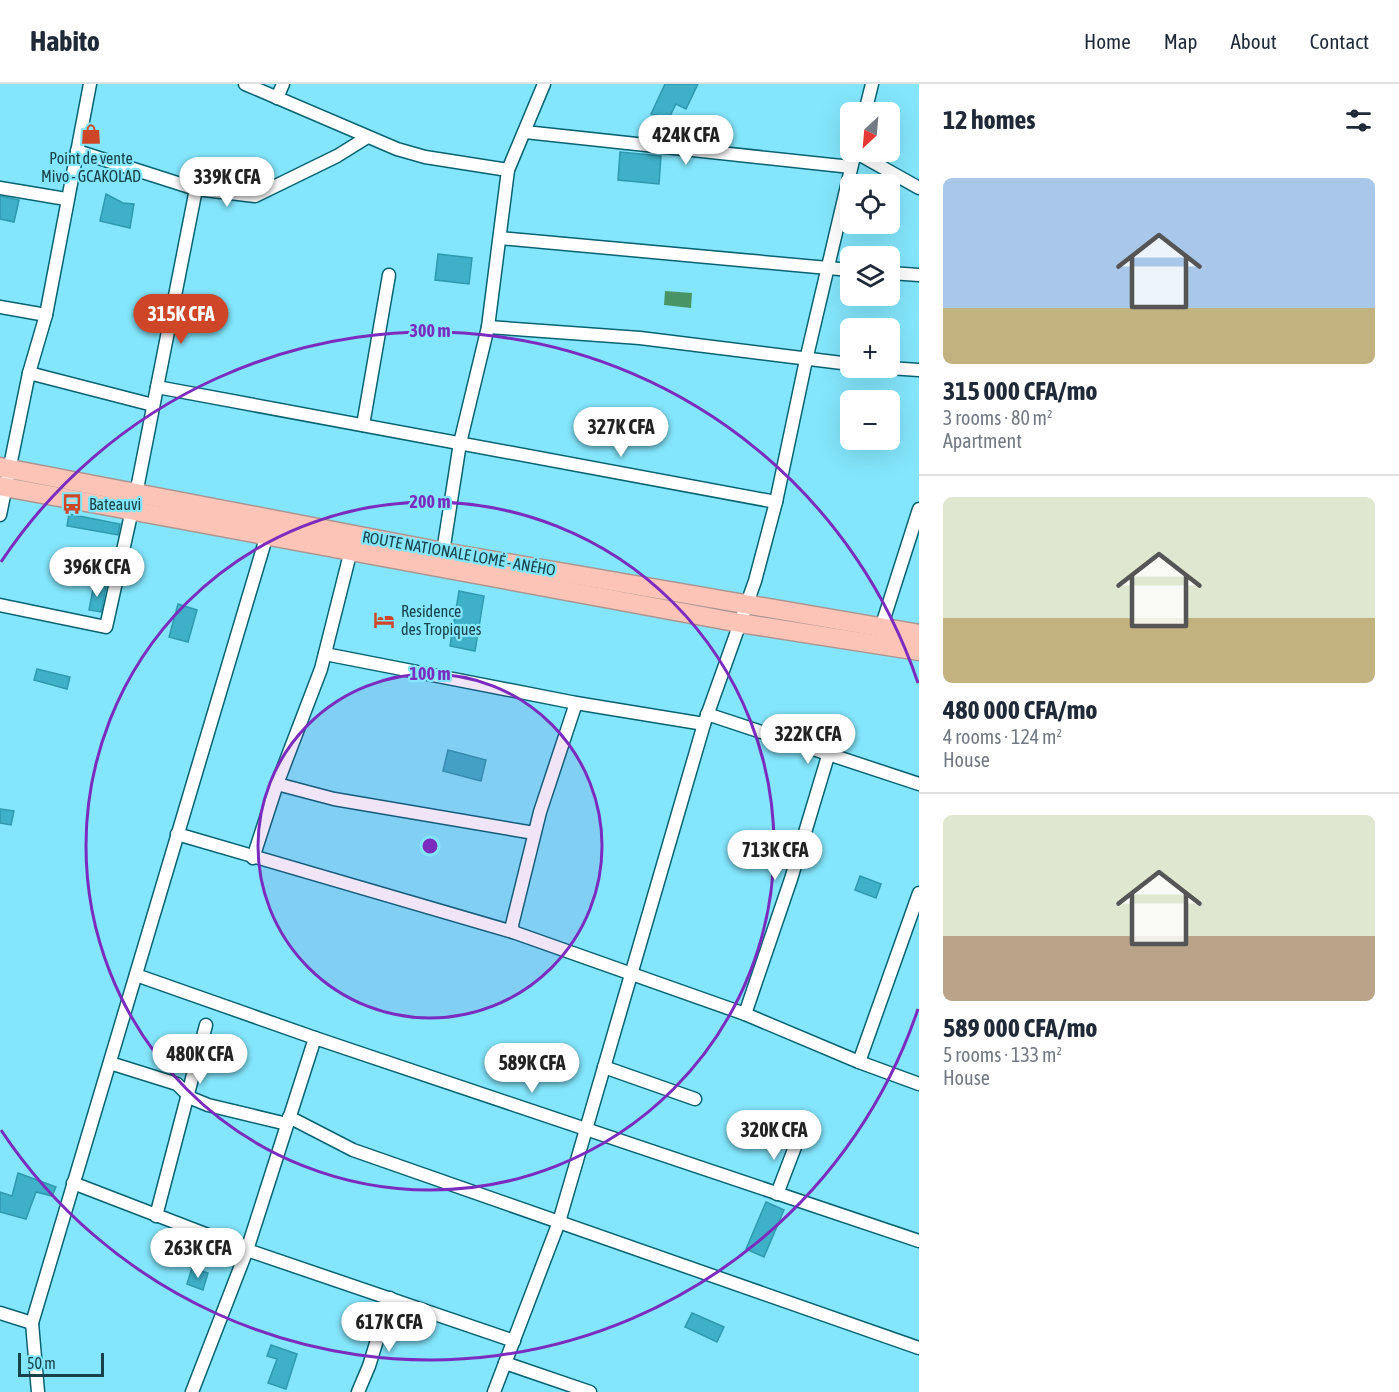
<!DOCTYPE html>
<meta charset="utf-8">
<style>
:root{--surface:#fff;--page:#f6f6f7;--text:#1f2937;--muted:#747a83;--line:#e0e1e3;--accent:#cf4527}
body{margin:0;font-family:"Asap Condensed",sans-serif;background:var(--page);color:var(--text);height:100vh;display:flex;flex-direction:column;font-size:22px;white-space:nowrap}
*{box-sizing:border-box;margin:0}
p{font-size:20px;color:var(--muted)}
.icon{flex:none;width:33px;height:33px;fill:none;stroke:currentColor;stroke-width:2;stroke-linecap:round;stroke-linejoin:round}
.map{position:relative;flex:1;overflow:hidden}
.side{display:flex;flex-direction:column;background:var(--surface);width:480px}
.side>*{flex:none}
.needle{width:39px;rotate:206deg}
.controls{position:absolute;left:840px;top:18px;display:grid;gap:12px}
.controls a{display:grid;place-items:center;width:60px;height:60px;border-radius:9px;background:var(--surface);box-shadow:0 6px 24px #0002;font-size:30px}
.scale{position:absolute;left:18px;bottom:15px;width:86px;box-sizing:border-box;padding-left:6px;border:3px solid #18424b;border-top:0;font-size:16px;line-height:21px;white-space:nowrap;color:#18424b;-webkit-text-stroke:4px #83e6fc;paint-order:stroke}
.price{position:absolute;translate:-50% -51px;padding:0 14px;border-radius:21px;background:#fff;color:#222;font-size:20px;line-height:39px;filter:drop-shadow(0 2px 3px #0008)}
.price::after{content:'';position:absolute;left:50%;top:36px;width:18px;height:14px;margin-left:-9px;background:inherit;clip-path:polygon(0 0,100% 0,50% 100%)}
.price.on{background:var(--accent);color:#fff}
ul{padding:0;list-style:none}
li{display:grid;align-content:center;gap:12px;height:318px;padding:0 24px}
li+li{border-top:2px solid var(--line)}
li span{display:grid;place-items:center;height:186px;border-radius:9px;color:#555}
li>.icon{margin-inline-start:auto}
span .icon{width:108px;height:108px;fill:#fffc;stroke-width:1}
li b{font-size:26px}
h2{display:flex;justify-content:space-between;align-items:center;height:72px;padding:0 24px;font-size:26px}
header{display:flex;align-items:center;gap:36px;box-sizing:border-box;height:84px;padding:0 30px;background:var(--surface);border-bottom:2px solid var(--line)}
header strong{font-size:28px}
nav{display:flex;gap:33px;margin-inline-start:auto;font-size:21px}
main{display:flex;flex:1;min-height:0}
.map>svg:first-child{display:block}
.water{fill:#499464}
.building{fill:#3eb1c8;stroke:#2f99ae;stroke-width:1.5}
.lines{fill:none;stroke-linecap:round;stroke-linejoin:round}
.minor-casing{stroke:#086272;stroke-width:15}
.highway-casing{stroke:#ac9691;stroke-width:21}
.minor{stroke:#fff;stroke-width:12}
.highway{stroke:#fcc4b7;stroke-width:18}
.ring{fill:none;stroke:#7b2cbf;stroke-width:3}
.labels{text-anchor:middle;stroke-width:4.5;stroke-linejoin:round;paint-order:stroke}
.poi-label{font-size:16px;fill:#18424b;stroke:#83e6fc;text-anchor:start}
.street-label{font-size:16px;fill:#18424b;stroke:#83e6fc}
.centre{fill:#7b2cbf;stroke:#83e6fc;stroke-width:3}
.ring-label{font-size:18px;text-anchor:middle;font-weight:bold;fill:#7b2cbf;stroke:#83e6fc;stroke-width:4.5;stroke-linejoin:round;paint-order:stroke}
</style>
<header>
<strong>Habito</strong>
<nav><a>Home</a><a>Map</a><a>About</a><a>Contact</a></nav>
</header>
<main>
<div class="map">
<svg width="919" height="1308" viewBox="0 0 919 1308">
<rect width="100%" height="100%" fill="#83e6fc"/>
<!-- water -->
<path class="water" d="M665 207 692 209 691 224 664 221Z"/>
<!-- building -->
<g class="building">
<path d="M665 0H698L686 25 676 20 669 34 651 30Z"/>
<path d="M620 68 661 72 659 100 618 96Z"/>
<path d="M106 110 123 119 134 120 130 144 100 137Z"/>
<path d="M0 112 19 116 14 138 0 135Z"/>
<path d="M438 170 472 174 469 200 435 196Z"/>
<path d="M69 430 120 440 118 451 67 442Z"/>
<path d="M94 500 106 503 101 528 89 526Z"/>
<path d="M459 507 484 512 475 567 450 562Z"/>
<path d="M178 520 197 526 188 558 169 553Z"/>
<path d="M37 585 70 593 67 605 34 596Z"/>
<path d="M448 666 486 676 481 697 443 687Z"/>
<path d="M0 725 14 727 11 741 0 739Z"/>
<path d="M860 792 881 800 876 814 855 806Z"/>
<path d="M18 1089 56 1103 52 1112 36 1108 26 1135 0 1128V1108L12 1112Z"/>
<path d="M766 1118 784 1126 764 1173 746 1165Z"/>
<path d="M192 1184 208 1189 203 1206 187 1200Z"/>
<path d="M692 1229 724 1243 717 1258 685 1243Z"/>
<path d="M271 1261 297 1270 286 1305 268 1299 277 1275 267 1272Z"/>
</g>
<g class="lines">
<!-- minor casing -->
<g class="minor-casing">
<g id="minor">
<path d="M245 0 397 65 425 73 508 86"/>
<path d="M277 14 283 0"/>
<path d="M865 28 872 0"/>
<path d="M525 48 851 83"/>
<path d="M77 67 196 105 255 112 337 72 366 54"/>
<path d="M855 68 919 104"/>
<path d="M0 104 66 115"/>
<path d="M500 154 850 186"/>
<path d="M890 189 919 191"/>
<path d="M0 223 46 231"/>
<path d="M488 243 640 254 850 280"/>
<path d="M889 284 919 286"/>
<path d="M29 289 153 321"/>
<path d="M157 303 776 418"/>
<path d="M363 341 389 191"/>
<path d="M136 410 196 105"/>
<path d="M0 431 29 289 46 231 90 0"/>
<path d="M443 468 460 359 488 243 508 86 544 0"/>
<path d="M0 521 106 543 132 426"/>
<path d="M881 544 919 425"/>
<path d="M325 570 576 619 704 640"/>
<path d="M707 630 919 700"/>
<path d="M277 700 334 715 534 749"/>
<path d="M177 750 513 848 745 930 859 978 919 1000"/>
<path d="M253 774 277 700 321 585 351 466"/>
<path d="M513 848 512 841 540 728 576 619"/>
<path d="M136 891 315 954 919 1157"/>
<path d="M745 930 791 795 828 672"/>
<path d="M859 978 919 809"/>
<path d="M110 979 177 1000 191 1014 208 1021 287 1040"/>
<path d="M604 983 695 1015"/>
<path d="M289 1033 353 1066 919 1264"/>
<path d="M73 1099 247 1166 514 1257"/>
<path d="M777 1110 798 1055"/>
<path d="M156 1132 206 941"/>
<path d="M0 1229 32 1239"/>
<path d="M505 1279 590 1308"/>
<path d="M38 1308 32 1239 269 444"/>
<path d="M192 1308 247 1166 315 954"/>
<path d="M358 1308 369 1282 390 1214"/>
<path d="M494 1308 559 1138 704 640 755 497 776 418 806 276 855 68"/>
</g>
</g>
<!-- highway casing -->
<g class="highway-casing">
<g id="highway">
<path d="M0 383 443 468 919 550"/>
<path d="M0 402 740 539 919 567"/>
</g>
</g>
<!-- minor -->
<use href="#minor" class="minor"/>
<!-- highway -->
<use href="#highway" class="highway"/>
</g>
<!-- distance rings -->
<circle cx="430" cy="762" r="172" fill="#7b2cbf" fill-opacity=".12"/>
<g class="ring">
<circle cx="430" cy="762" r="172"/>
<circle cx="430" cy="762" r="344"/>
<path d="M918 925A515 515 0 0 1 1 1046M1 478A515 515 0 0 1 918 599"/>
</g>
<!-- icons -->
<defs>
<g id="shop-bare" transform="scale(1.62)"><path d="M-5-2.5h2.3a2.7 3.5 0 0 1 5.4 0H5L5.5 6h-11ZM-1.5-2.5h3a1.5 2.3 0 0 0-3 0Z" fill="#cf4527" stroke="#83e6fc" stroke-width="2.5" paint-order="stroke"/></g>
<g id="bus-bare" transform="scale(1.62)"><path d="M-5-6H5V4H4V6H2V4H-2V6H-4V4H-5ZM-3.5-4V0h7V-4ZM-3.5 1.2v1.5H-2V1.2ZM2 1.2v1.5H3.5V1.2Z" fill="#cf4527" stroke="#83e6fc" stroke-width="2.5" paint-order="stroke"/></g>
<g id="hotel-bare" transform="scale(1.62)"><path d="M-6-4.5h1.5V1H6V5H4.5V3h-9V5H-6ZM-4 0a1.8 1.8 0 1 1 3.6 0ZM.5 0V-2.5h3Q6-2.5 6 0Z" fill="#cf4527" stroke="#83e6fc" stroke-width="2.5" paint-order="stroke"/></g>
</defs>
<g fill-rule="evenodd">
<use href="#shop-bare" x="91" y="50"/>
<use href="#bus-bare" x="72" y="420"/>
<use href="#hotel-bare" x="384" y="536"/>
</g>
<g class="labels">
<!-- poi labels -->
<g class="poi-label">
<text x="91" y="80" text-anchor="middle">Point de vente<tspan x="91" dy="18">Mivo - GCAKOLAD</tspan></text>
<text x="89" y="426">Bateauvi</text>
<text x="401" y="533">Residence<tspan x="401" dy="18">des Tropiques</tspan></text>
</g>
<!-- street labels -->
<g class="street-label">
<text transform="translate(459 469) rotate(10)" y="6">ROUTE NATIONALE LOMÉ - ANÉHO</text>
</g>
</g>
<circle cx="430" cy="762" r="9" class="centre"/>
<g class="ring-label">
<text x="430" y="253">300 m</text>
<text x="430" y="424">200 m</text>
<text x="430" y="596">100 m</text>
</g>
</svg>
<div class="controls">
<a><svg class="needle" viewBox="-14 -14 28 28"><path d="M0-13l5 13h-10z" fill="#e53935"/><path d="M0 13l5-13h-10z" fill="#747a83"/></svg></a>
<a><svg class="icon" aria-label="locate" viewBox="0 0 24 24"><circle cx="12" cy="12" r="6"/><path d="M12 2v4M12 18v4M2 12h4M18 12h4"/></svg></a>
<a><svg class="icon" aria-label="layers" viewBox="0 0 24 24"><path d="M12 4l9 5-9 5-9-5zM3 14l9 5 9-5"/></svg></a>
<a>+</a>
<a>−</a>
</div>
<div class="scale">50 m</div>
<b class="price" style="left:686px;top:82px">424K CFA</b>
<b class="price" style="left:227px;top:124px">339K CFA</b>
<b class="price on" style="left:181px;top:261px">315K CFA</b>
<b class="price" style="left:621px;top:374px">327K CFA</b>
<b class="price" style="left:97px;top:514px">396K CFA</b>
<b class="price" style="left:808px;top:681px">322K CFA</b>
<b class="price" style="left:775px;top:797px">713K CFA</b>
<b class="price" style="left:200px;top:1001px">480K CFA</b>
<b class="price" style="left:532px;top:1010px">589K CFA</b>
<b class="price" style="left:774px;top:1077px">320K CFA</b>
<b class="price" style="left:198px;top:1195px">263K CFA</b>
<b class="price" style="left:389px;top:1269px">617K CFA</b>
</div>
<section class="side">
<h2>12 homes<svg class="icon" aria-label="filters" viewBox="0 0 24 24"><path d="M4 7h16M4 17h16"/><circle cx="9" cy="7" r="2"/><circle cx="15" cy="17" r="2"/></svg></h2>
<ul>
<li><span style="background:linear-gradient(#a9c7e8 70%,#c2b280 0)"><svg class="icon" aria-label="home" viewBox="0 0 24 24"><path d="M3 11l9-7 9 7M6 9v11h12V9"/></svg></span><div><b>315 000 CFA/mo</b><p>3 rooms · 80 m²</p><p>Apartment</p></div></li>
<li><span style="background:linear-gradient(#dfe7d0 65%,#c2b280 0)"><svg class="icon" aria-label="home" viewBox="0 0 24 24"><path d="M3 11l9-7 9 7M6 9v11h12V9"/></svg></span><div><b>480 000 CFA/mo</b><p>4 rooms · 124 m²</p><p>House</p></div></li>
<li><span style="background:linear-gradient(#dfe7d0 65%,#b9a48a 0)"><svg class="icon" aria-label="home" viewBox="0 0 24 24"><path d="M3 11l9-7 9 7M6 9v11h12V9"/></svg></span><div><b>589 000 CFA/mo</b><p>5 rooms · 133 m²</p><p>House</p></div></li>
</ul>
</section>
</main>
